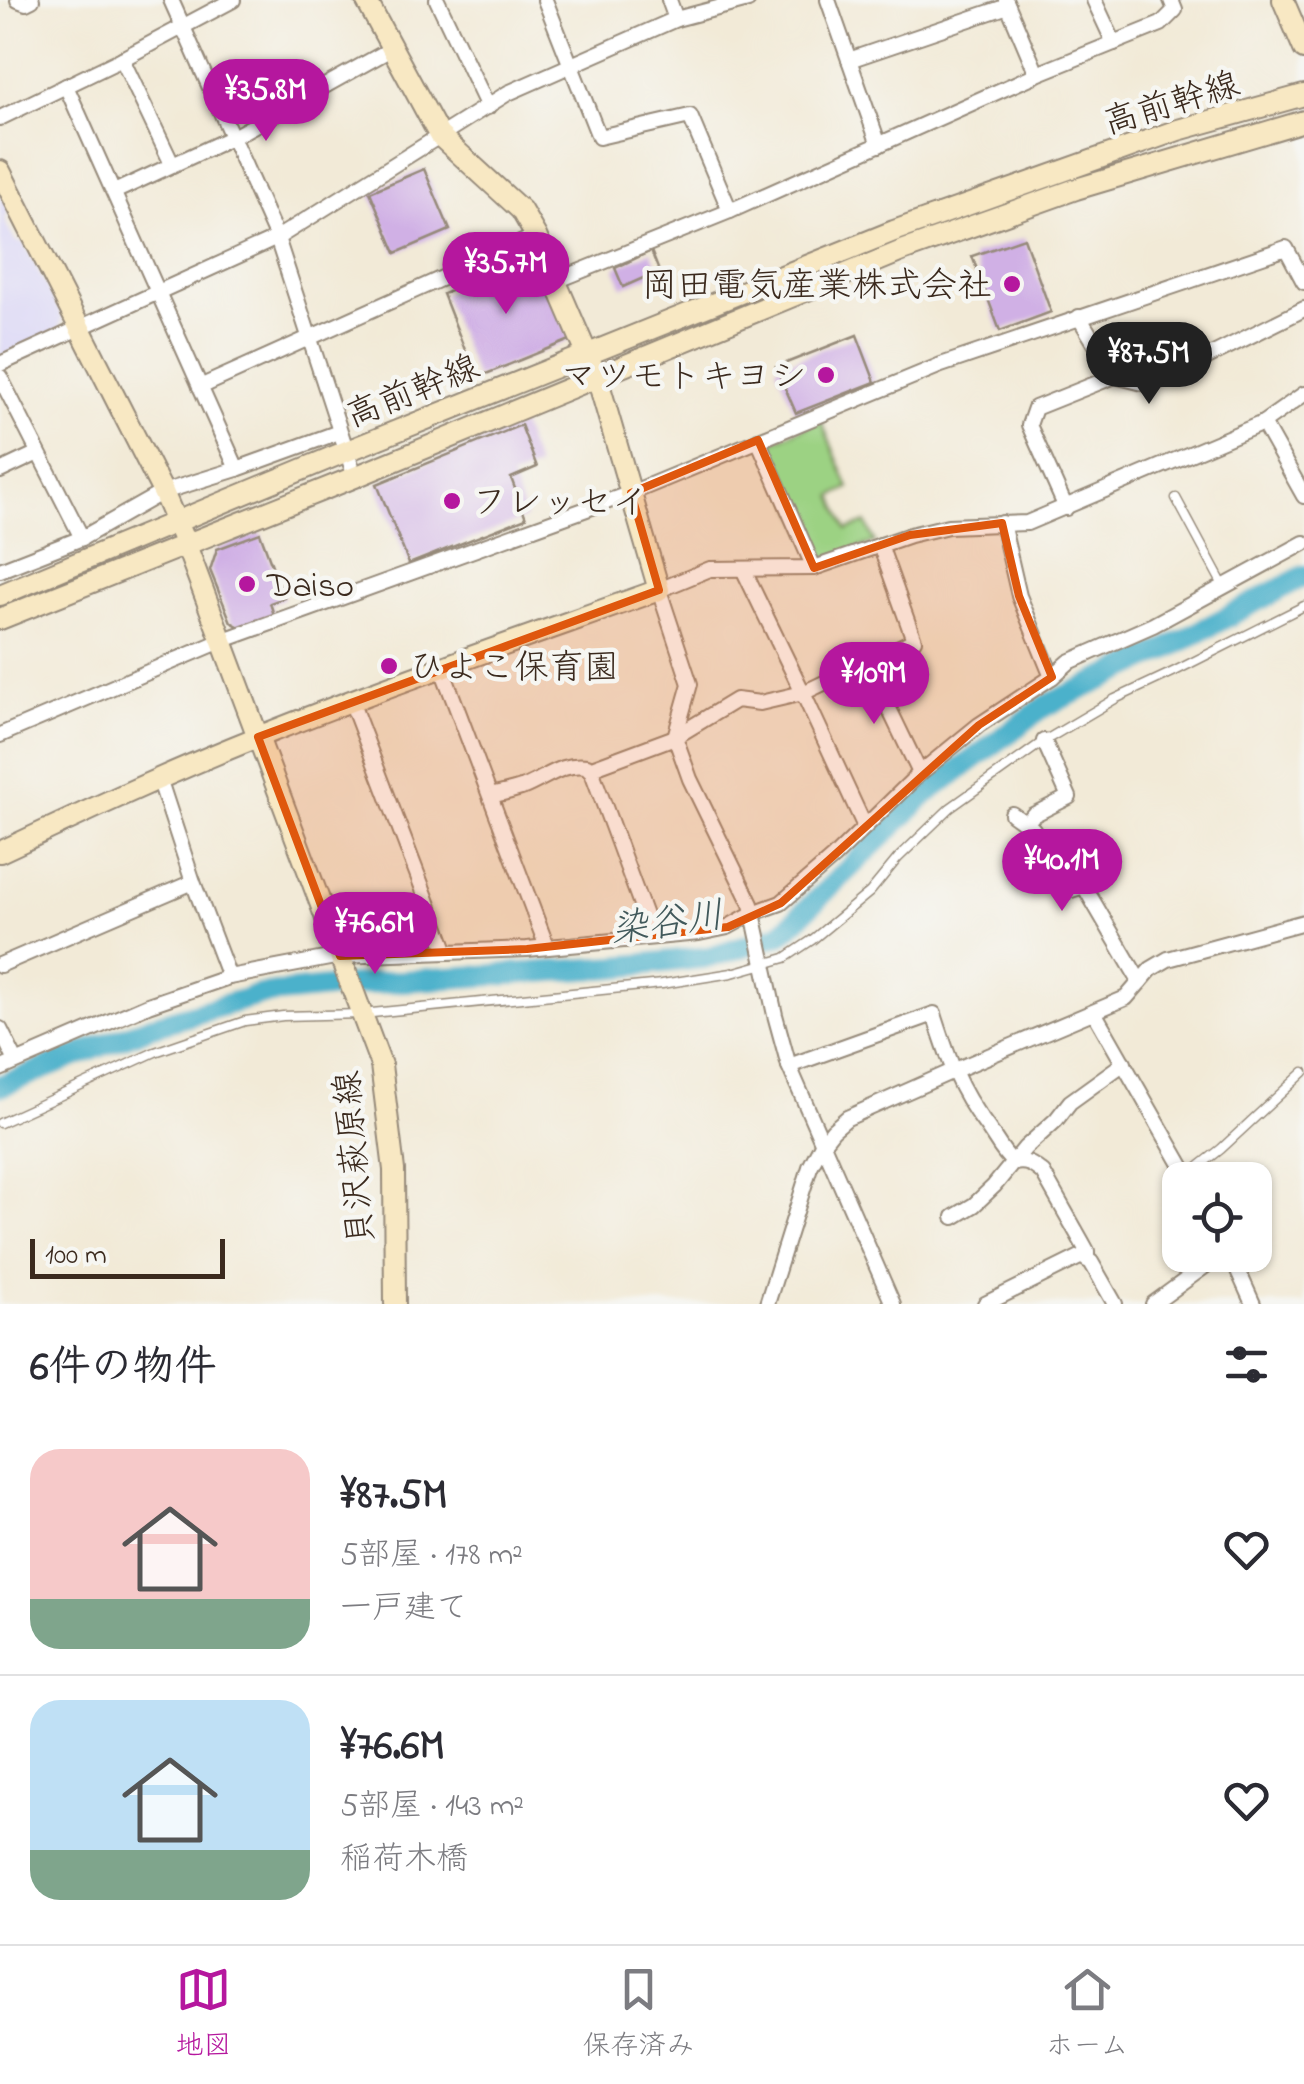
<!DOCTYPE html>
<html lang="ja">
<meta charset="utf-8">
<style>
:root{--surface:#fff;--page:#f2f2f3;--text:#2b2b33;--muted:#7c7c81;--line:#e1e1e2;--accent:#b5179e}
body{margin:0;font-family:"Indie Flower","Klee One",sans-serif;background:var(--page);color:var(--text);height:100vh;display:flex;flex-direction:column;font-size:38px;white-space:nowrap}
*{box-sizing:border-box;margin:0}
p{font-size:32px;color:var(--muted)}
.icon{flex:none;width:55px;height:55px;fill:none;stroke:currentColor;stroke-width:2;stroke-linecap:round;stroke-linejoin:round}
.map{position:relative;height:1304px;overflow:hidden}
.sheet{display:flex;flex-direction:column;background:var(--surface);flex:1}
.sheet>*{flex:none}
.buttons{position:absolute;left:1162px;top:1162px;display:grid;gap:20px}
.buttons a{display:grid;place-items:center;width:110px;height:110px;border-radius:20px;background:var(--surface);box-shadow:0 2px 8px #0004;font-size:50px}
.scale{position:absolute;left:30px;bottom:25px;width:195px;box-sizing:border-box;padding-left:10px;border:5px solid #3b2a1e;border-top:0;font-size:28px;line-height:35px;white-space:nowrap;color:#3b2a1e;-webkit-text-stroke:8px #f6f6f2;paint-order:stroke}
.price{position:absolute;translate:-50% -85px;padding:0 22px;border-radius:35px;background:var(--accent);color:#fff;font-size:32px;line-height:65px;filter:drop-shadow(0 2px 5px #0008)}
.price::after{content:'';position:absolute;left:50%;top:60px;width:30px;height:22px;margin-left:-15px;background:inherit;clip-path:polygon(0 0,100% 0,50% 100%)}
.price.current{background:#222;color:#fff}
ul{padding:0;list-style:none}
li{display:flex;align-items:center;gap:30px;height:250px;padding:0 30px}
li+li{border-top:2px solid var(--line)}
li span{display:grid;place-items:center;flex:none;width:280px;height:200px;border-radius:30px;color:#555}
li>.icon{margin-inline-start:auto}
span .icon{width:120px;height:120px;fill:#fffc;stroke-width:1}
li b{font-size:42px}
h2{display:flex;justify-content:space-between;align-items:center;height:120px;padding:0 30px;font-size:42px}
.dock{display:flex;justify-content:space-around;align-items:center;height:140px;border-top:2px solid var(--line);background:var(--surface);font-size:28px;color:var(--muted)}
.dock a{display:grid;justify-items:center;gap:5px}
.dock .current{color:var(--accent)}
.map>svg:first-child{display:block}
.built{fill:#dad6f7}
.green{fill:#9cd283;stroke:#6c7e50;stroke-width:2.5}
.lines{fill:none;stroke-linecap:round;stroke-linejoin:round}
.river{stroke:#4cb1cb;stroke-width:22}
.building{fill:#d0b0e5}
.lane-casing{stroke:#968a7a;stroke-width:11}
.street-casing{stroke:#968a7a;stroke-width:18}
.secondary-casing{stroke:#968a7a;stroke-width:24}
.lane{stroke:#fff;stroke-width:8}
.street{stroke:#fff;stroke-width:14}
.secondary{stroke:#f8e8c3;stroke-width:20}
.marked{fill:#df570d;fill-opacity:0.2;stroke:#df570d;stroke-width:8;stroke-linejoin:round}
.poi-dot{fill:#b5179e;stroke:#f6f6f2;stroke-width:4}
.labels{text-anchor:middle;stroke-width:9;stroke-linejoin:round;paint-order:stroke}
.street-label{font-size:35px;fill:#3b2a1e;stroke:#f6f6f2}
.poi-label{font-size:35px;fill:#3b2a1e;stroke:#f6f6f2;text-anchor:start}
.water-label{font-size:38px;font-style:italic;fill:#41595b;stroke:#f6f6f2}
</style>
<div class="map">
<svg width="1304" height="1304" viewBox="0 0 1304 1304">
<rect width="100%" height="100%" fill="#f6f6f2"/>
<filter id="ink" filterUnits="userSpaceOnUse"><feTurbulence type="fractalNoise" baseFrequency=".01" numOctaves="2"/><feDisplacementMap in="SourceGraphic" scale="20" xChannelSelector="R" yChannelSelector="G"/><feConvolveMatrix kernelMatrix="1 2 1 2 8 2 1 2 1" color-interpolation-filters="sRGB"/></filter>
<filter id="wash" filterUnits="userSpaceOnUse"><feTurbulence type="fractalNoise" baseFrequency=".0048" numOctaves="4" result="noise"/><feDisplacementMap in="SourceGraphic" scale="40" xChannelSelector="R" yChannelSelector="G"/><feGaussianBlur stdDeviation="2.25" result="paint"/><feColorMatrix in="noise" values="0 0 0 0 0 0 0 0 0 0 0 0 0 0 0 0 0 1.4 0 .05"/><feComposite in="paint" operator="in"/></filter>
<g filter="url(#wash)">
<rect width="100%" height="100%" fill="#f2ead7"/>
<!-- built -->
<path class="built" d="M0 193 8 209 5 221 15 241 24 243 63 318 59 330 0 358Z"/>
<!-- green -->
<path class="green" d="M821 420 849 488 833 496 847 530 866 523 875 542 818 562 769 448 771 442Z"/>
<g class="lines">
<!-- river -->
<path class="river" d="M0 1086 149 1027 259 995 386 982 616 967 710 957 781 934 926 794 1045 706 1163 651 1304 576"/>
</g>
<g id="blocks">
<!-- building -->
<g class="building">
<path d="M424 169 450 230 396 253 370 192Z"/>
<path d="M1024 238 1051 312 1000 331 972 256Z"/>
<path d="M651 251 659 271 623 287 615 268Z"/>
<path d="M537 256 570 340 476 378 443 294Z"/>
<path d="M857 335 875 382 796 413 776 367Z"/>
<path d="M521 425 537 467 511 478 526 518 409 564 377 484Z"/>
<path d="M260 533 284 598 270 603 274 615 240 627 231 622 210 570 217 549Z"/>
</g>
</g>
</g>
<g filter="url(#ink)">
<use href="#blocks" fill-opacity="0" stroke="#968a7a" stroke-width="2.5"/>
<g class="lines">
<!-- lane casing -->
<g class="lane-casing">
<g id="lane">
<path d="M1176 498 1224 587"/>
<path d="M0 1123 155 1052 245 1021 283 1016 362 1014 662 984 732 973 785 958 812 940 870 892 898 858 950 808 1044 741 1115 699 1175 671 1304 606"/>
<path d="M1188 1175 1221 1149 1304 1072"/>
</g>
</g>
<!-- street casing -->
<g class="street-casing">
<g id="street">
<path d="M18 0 26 3 32 0"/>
<path d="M171 0 277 238 355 477"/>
<path d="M437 0 488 107"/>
<path d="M545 0 599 137 690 116 730 211"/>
<path d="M669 0 676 19"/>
<path d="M828 0 879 145"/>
<path d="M1094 0 1114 43"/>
<path d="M1006 1 1037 74"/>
<path d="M122 59 172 164"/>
<path d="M849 60 1008 6"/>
<path d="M66 86 237 469"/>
<path d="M0 118 122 59 233 0"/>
<path d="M114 192 233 137 393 48"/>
<path d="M556 281 730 211 1037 74 1161 24 1175 10 1171 0"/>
<path d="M1079 317 1115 376"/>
<path d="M0 364 277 238 508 93 676 19 748 0"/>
<path d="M0 377 82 538"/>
<path d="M200 387 536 236"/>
<path d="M1263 423 1304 496"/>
<path d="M758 440 814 568"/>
<path d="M0 471 38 453"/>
<path d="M1066 508 1029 425 1035 408 1115 376 1151 385 1304 309"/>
<path d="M1002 523 1019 596 1052 677"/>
<path d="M0 570 82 538 163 492 237 469 339 432"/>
<path d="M744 571 803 693 914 640 880 545"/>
<path d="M867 663 920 773"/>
<path d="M442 669 547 947"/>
<path d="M351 701 447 952"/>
<path d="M0 735 221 641 631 493 941 365 1286 248 1304 282"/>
<path d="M589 769 675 737 736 700 760 703 803 693 865 827"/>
<path d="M159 778 193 882 229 977"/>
<path d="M491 796C502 793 513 791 524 787 546 778 563 762 587 766L592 772 653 937"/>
<path d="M1012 814 1033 829 1065 892 1084 886 1140 982"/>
<path d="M1026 824 1033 815 1069 797 1044 741"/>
<path d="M0 965 193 882"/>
<path d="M1094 1012 1190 1180"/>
<path d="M0 1029 16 1061"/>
<path d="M789 1066 934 1014C948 1057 957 1087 985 1124 995 1137 1001 1152 1014 1163 1027 1160 1033 1165 1043 1173L1082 1242 1087 1251V1260"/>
<path d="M0 1069 148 1005 229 977 340 956 527 949 699 933 728 927 753 913 781 903 833 858 920 773 979 725 1052 677 1069 662 1153 625 1304 543"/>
<path d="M954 1217 974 1205 994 1186 1025 1148 1056 1120 1070 1102 1124 1063"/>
<path d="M1231 1255 1253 1304"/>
<path d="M767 1304 810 1167 822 1144 833 1130 847 1118 953 1071 1126 998 1151 969 1168 959 1304 922"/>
<path d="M893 1304 789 1066 775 1015 751 904 690 779 675 737 690 684 659 590 710 569 814 568 910 535 948 526 1027 523 1263 423 1304 394"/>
<path d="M985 1304 1082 1256 1091 1262 1115 1304"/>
<path d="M1153 1304 1220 1255"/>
</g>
</g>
<!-- secondary casing -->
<g class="secondary-casing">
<g id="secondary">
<path d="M1283 0 1304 49"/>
<path d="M0 171 163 492 186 545 381 1065 394 1170 395 1304"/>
<path d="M0 595 347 451 894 231 1178 130 1304 95"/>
<path d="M0 619 355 477 902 251 1076 189 1304 121"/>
<path d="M0 852C85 812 170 772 258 737 390 684 525 638 659 590L597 377 536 236 521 210 439 135 366 0"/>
</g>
</g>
<!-- lane -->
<use href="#lane" class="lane"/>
<!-- street -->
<use href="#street" class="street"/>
<!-- secondary -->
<use href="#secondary" class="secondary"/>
</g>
</g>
<!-- marked area -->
<path class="marked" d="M758 440 814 568 910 535 1002 523 1019 596 1052 677 979 725 781 903 728 927 527 949 340 956 258 737 659 590 631 493Z"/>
<!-- markers -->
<g class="poi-dot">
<circle cx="1012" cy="284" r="10"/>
<circle cx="826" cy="375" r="10"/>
<circle cx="452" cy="501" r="10"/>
<circle cx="247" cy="584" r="10"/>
<circle cx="389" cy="666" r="10"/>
</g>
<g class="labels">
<!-- street labels -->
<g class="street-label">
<text transform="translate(1171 102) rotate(-17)" y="12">高前幹線</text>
<text transform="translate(412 390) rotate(-22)" y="12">高前幹線</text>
<text transform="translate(353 1158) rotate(-95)" y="12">貝沢萩原線</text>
</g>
<!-- poi labels -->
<g class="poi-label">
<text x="992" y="296" text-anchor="end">岡田電気産業株式会社</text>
<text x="806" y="387" text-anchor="end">マツモトキヨシ</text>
<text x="472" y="513">フレッセイ</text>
<text x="267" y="596">Daiso</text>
<text x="409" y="678">ひよこ保育園</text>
</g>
<!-- water labels -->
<g class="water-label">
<text transform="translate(667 921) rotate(-8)" y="13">染谷川</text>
</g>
</g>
</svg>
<div class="buttons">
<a><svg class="icon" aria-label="locate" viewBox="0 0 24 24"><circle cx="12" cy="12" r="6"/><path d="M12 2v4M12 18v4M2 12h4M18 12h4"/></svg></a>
</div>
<div class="scale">100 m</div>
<b class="price" style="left:266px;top:144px">¥35.8M</b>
<b class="price" style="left:506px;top:317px">¥35.7M</b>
<b class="price current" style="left:1149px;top:407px">¥87.5M</b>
<b class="price" style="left:874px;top:727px">¥109M</b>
<b class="price" style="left:1062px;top:914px">¥40.1M</b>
<b class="price" style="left:375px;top:977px">¥76.6M</b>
</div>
<section class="sheet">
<h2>6件の物件<svg class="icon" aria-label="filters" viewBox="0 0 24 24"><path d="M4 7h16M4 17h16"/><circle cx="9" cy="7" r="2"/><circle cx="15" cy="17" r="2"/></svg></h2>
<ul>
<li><span style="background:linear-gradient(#f6c9c9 75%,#7fa58c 0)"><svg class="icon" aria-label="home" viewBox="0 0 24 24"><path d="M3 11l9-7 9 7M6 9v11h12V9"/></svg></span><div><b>¥87.5M</b><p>5部屋 · 178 m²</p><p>一戸建て</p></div><svg class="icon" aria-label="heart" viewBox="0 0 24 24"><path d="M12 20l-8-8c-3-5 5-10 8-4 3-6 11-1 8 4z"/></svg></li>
<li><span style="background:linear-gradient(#bfe0f5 75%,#7fa58c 0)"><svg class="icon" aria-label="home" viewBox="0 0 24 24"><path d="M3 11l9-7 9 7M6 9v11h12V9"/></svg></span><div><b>¥76.6M</b><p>5部屋 · 143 m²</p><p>稲荷木橋</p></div><svg class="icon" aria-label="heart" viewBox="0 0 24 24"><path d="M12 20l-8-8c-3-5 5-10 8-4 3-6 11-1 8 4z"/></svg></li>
</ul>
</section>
<nav class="dock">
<a class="current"><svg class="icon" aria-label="map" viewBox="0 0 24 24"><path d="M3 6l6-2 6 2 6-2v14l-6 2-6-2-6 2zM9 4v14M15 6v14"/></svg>地図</a>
<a><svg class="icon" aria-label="saved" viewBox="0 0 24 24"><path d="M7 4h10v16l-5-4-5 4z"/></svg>保存済み</a>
<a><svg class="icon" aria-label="home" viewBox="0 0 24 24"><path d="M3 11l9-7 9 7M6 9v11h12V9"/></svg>ホーム</a>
</nav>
